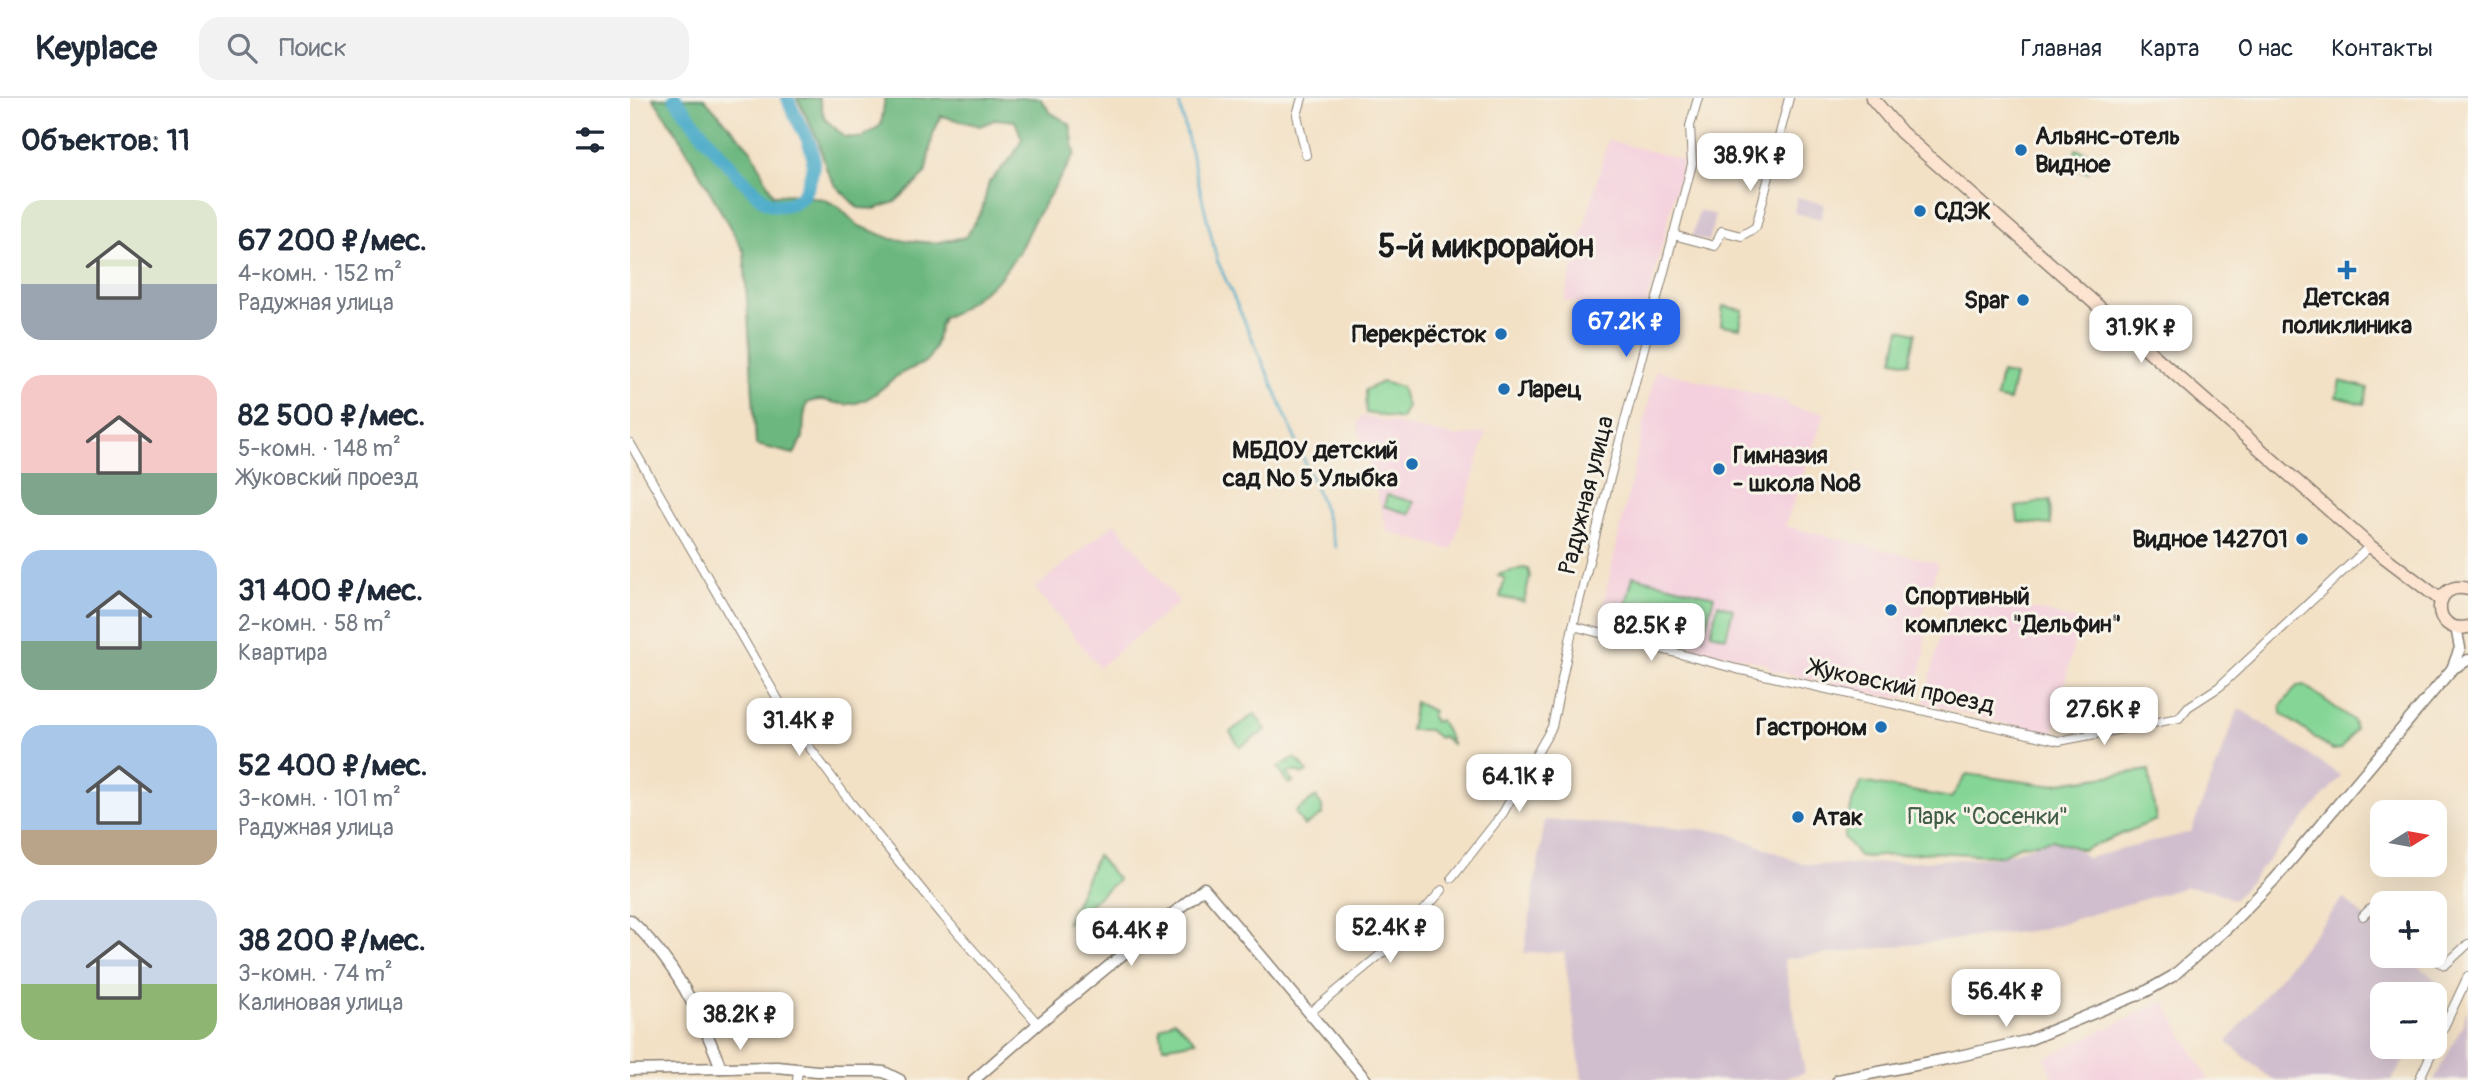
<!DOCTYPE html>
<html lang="ru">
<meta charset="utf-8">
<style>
:root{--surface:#fff;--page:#f2f2f3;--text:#1f2937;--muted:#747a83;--line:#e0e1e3;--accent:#2563eb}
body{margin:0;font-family:Pangolin,sans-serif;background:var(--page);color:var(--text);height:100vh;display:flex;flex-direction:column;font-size:26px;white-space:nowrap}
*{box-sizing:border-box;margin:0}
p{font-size:23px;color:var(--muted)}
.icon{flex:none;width:38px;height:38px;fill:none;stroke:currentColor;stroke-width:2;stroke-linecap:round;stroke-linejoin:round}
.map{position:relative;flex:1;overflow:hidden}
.sheet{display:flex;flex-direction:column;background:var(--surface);width:630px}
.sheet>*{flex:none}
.needle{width:46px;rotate:79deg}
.buttons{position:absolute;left:1740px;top:702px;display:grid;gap:14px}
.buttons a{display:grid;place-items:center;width:77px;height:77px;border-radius:14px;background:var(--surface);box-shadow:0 7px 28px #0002;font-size:35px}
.price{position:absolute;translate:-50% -60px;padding:0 16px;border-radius:14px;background:#fff;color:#222;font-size:23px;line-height:46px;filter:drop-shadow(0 2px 4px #0008)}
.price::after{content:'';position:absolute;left:50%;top:42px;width:21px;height:16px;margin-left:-10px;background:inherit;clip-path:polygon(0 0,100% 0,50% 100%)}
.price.on{background:var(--accent);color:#fff}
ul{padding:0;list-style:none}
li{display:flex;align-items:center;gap:21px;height:175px;padding:0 21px}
li span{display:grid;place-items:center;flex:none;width:196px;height:140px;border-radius:21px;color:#555}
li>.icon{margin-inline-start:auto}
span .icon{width:84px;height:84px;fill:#fffc;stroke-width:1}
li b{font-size:30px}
h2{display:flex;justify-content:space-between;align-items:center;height:84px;padding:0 21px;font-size:30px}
header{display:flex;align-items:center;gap:42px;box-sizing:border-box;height:98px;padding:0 35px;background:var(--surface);border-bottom:2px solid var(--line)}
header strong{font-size:33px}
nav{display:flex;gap:38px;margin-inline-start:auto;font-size:24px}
.search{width:490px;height:63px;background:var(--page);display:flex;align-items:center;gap:18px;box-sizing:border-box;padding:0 24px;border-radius:21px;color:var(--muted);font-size:26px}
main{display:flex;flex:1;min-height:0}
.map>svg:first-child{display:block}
.built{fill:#f4cfdd}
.industrial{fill:#d0bdcd}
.green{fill:#85d696;stroke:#507959;stroke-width:2}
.forest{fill:#6cb77f;stroke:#446a4e;stroke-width:2}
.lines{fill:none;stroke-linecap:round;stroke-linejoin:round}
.stream{stroke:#49aac9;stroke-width:2.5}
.river{stroke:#49aac9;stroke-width:14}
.minor-casing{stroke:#887e71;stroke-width:10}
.tertiary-casing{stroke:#887e71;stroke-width:13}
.secondary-casing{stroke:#887e71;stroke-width:15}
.minor{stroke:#fff;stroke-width:8}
.tertiary{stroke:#fff;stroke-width:10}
.secondary{stroke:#fde4d1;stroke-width:12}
.poi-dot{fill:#1f6fb2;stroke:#f7f3e8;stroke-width:2.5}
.labels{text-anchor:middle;stroke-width:6;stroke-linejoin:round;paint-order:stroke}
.poi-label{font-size:24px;font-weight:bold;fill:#1c1c1c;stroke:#f7f3e8;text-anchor:start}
.street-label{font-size:24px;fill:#1c1c1c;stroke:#f7f3e8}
.park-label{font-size:24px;fill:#415d47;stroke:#f7f3e8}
.district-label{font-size:32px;font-weight:bold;fill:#1c1c1c;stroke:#f7f3e8}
</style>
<header>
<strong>Keyplace</strong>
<div class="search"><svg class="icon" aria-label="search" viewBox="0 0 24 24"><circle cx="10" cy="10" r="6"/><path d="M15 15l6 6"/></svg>Поиск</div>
<nav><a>Главная</a><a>Карта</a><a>О нас</a><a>Контакты</a></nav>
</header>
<main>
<section class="sheet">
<h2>Объектов: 11<svg class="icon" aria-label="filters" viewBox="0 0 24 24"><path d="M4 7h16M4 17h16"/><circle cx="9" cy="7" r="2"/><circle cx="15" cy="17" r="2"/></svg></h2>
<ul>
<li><span style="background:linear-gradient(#dfe7d0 60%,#9aa5b1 0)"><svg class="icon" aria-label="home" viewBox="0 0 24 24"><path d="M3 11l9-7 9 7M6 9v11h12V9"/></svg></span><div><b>67 200 ₽/мес.</b><p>4-комн. · 152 m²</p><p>Радужная улица</p></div></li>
<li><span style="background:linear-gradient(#f6c9c9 70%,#7fa58c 0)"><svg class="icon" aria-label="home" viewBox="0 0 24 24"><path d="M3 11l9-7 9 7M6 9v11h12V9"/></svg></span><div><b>82 500 ₽/мес.</b><p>5-комн. · 148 m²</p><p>Жуковский проезд</p></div></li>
<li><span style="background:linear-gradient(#a9c7e8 65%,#7fa58c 0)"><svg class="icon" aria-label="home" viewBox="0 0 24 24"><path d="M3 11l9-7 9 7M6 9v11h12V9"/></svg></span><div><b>31 400 ₽/мес.</b><p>2-комн. · 58 m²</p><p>Квартира</p></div></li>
<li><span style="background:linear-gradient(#a9c7e8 75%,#b9a48a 0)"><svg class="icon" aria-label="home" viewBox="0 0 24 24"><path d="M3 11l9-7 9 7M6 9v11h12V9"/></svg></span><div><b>52 400 ₽/мес.</b><p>3-комн. · 101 m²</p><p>Радужная улица</p></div></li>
<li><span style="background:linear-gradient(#c9d6e8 60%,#8fb573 0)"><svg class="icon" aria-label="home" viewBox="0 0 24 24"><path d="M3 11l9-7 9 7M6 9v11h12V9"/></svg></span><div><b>38 200 ₽/мес.</b><p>3-комн. · 74 m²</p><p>Калиновая улица</p></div></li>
</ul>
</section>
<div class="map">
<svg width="1838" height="982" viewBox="0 0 1838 982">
<rect width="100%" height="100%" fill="#f7f3e8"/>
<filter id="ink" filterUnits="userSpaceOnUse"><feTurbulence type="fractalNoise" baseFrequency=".0143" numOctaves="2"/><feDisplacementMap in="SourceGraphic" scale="14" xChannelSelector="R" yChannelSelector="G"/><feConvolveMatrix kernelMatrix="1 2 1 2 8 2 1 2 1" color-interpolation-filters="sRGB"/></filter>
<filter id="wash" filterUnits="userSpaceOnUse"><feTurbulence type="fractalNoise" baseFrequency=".00686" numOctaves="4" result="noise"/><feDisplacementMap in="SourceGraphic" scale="28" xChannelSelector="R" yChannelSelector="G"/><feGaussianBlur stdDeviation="1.57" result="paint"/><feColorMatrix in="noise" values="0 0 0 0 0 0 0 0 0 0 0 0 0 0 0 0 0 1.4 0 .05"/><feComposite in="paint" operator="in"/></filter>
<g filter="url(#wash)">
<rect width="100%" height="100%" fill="#f3e1c6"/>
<!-- built -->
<g class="built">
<path d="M978 42 1053 62 1013 222 934 202Z"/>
<path d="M1026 272 1156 303 1160 309 1195 315 1155 428 1308 465 1289 531 1297 533 1293 551 1296 552 1286 592 1271 601 1203 588 1199 583 1190 581 1184 582 1141 572 1137 566 969 525Z"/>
<path d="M732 318 828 339 856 334 822 452 758 434 727 326Z"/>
<path d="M485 425 549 504 469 569 405 490Z"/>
<path d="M1322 490 1449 523 1423 638 1294 605Z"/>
<path d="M1534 903 1579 982H1425L1414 960Z"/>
</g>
<!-- industrial -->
<g class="industrial">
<path d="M1167 99 1194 106 1191 121 1164 115Z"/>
<path d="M1069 112 1085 117 1079 143 1062 139Z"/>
<path d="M1609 610 1711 678 1604 802 1582 792 1556 789 1408 832 1154 861 1175 975 1145 982H952L934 854 894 855 915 722 1093 733 1173 766 1212 767 1370 759 1421 742 1450 753 1457 760 1561 734Z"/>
<path d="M1713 800 1752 835V858H1778L1817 892 1804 912V896H1752V948L1782 949 1762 982H1642L1597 944Z"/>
<path d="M1837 911 1838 982H1804L1832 928Z"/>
</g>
<!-- green -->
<g class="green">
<path d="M1446 51 1463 56 1458 75 1441 70Z"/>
<path d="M1093 208 1113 212 1110 230 1091 227Z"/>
<path d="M1270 231 1286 235 1279 265 1263 262Z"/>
<path d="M1371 275 1385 278 1379 303 1366 300Z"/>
<path d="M1710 283 1738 290 1734 306 1706 299Z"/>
<path d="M752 284 771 289 777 309 771 321 736 315 735 292Z"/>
<path d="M757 397 784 404 780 416 754 408Z"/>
<path d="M1420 402 1421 427 1388 424 1386 409Z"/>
<path d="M893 470 898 471 900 478 894 504 870 499 875 480 868 478 869 476Z"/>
<path d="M1003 478 1084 498 1073 539 993 518Z"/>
<path d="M1088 506 1103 511 1096 539 1081 535Z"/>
<path d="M1674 587 1723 622 1725 631 1711 651 1702 652 1652 616 1651 608 1667 588Z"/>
<path d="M785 604 803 613 801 618 805 624 810 622 823 647 812 638 809 640 799 632H780Z"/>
<path d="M625 616 636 632 610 649 600 634Z"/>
<path d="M664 660 670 664 677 674 672 677 668 674H659L658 676 663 684 659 686 648 670Z"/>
<path d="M1519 672 1526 722 1453 752 1422 742 1389 748 1371 758 1305 754 1238 759 1229 758 1214 739 1223 701 1232 684 1321 700 1337 676 1417 687Z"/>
<path d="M686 699 692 708V717L674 728 665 714Z"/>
<path d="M467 757 488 782 436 826Z"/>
<path d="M544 922 566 943 533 949 530 931Z"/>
</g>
<!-- forest -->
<path class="forest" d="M23 0H74L122 53 143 97 165 96 193 101 208 108 227 127 262 141 304 145 336 139 352 112 359 84 383 58 392 41 385 23 367 21 350 28 311 18 303 36 295 77 265 104 245 111 228 110 205 87 197 73 188 42 167 0H189L195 21 215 39 231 40 251 27 255 0H410L420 14 440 26 445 56 403 124 389 154 368 182 325 215 313 219C307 233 307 253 295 264 288 269 278 271 270 276 254 287 240 305 219 306 202 308 196 297 177 305L174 319 173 340 164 356 126 347 114 154 48 37Z"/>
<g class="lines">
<!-- stream -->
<path class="stream" d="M548 0 587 162 642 285 691 403 706 449"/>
<!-- river -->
<path class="river" d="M45 0C69 32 93 63 122 91 127 95 133 103 139 105 148 109 162 107 170 100 178 92 184 71 183 60 181 37 163 21 158 0"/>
</g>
</g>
<g filter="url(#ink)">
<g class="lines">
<!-- minor casing -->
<g class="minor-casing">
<g id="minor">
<path d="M672 0 667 17 676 57"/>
<path d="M1043 137 1085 148 1092 133 1111 138 1126 129 1159 0"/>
<path d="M0 345 149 603 180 650 221 705 314 819 408 926"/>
<path d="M943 528 1107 571 1429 643 1549 620 1558 609 1589 589 1740 448"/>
<path d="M822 780 873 715 922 629 943 528 973 407 1062 66 1060 28 1068 0"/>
<path d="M1733 818 1740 811 1752 821"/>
<path d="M1795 858 1815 867 1838 846"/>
<path d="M681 914 768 842 812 792"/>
<path d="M167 982 168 971"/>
<path d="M1789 982 1838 878"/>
</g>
</g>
<!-- tertiary casing -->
<g class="tertiary-casing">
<g id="tertiary">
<path d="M1822 571 1838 562"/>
<path d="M0 822C44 862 70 915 91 970"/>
<path d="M0 972 147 969 187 973H243L254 974 270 982"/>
<path d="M344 982 408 926 574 790 736 982"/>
<path d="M1208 982 1316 961 1396 943 1515 894 1543 878 1597 830 1645 781 1822 571 1830 550 1826 529"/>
</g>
</g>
<!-- secondary casing -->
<g class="secondary-casing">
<g id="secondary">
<path d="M1242 0 1271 34 1299 59 1740 448 1811 502"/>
<path d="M1838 491C1801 481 1800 537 1838 529"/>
</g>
</g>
<!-- minor -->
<use href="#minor" class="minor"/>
<!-- tertiary -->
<use href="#tertiary" class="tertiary"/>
<!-- secondary -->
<use href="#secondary" class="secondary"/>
</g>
</g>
<!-- markers -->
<g class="poi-dot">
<circle cx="1391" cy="52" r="7"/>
<circle cx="1290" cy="113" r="7"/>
<path d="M1713.5 161.5h7v7h7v7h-7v7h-7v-7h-7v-7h7z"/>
<circle cx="1393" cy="202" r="7"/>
<circle cx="871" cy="236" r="7"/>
<circle cx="874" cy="291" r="7"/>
<circle cx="782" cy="366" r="7"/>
<circle cx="1089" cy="371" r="7"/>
<circle cx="1672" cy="441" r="7"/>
<circle cx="1261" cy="512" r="7"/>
<circle cx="1251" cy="629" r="7"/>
<circle cx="1168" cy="719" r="7"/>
</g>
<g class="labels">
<!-- poi labels -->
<g class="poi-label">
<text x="1405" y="46">Альянс-отель<tspan x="1405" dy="28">Видное</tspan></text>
<text x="1304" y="121">СДЭК</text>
<text x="1717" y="207" text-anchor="middle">Детская<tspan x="1717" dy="28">поликлиника</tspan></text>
<text x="1379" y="210" text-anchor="end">Spar</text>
<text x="857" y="244" text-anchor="end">Перекрёсток</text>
<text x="888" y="299">Ларец</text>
<text x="768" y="360" text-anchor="end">МБДОУ детский<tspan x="768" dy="28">сад № 5 Улыбка</tspan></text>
<text x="1103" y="365">Гимназия<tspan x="1103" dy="28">- школа №8</tspan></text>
<text x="1658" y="449" text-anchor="end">Видное 142701</text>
<text x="1275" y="506">Спортивный<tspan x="1275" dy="28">комплекс "Дельфин"</tspan></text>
<text x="1237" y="637" text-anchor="end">Гастроном</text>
<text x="1182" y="727">Атак</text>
</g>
<!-- street labels -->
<g class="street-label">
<text transform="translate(956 397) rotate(-76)" y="8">Радужная улица</text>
<text transform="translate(1272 588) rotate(12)" y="8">Жуковский проезд</text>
</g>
<!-- park labels -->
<g class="park-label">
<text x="1358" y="726">Парк "Сосенки"</text>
</g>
<!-- district labels -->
<g class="district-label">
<text x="856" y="159">5-й микрорайон</text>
</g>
</g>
</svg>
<div class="buttons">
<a><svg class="needle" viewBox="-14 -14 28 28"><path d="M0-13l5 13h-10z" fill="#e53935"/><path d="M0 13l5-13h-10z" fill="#747a83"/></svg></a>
<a>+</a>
<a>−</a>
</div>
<b class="price" style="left:1120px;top:95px">38.9K ₽</b>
<b class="price on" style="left:996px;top:261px">67.2K ₽</b>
<b class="price" style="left:1511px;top:267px">31.9K ₽</b>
<b class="price" style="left:1021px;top:565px">82.5K ₽</b>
<b class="price" style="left:1474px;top:649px">27.6K ₽</b>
<b class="price" style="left:169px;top:660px">31.4K ₽</b>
<b class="price" style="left:889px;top:716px">64.1K ₽</b>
<b class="price" style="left:760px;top:867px">52.4K ₽</b>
<b class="price" style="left:501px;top:870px">64.4K ₽</b>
<b class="price" style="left:1376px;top:931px">56.4K ₽</b>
<b class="price" style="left:110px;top:954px">38.2K ₽</b>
</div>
</main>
